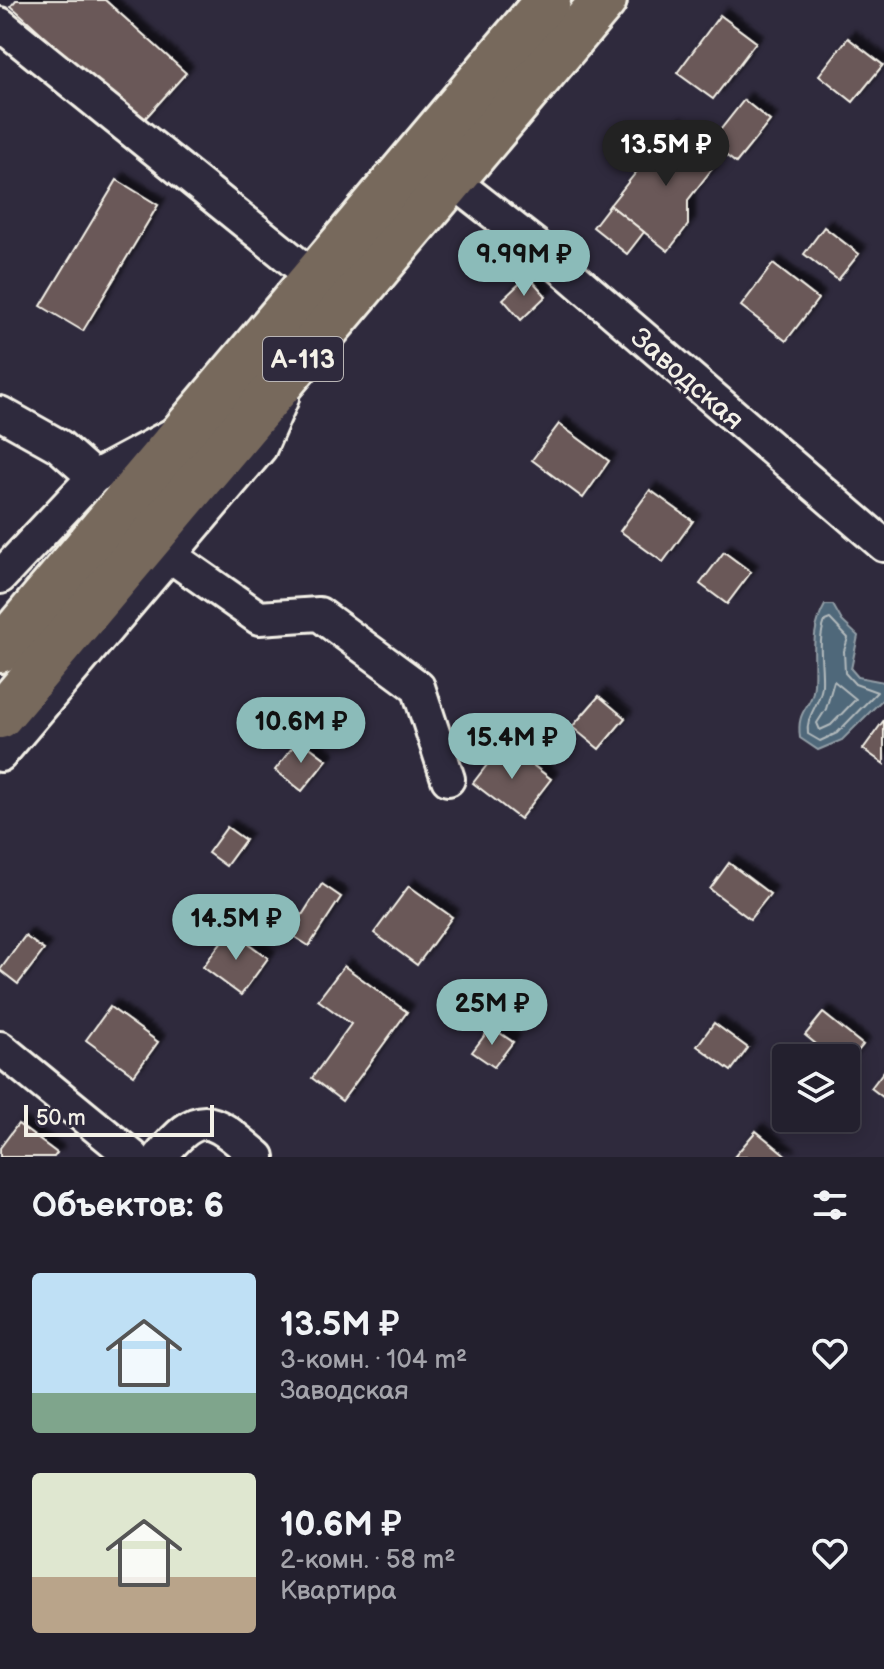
<!DOCTYPE html>
<html lang="ru">
<meta charset="utf-8">
<style>
:root{--surface:#23202e;--page:#2f2d3a;--text:#f1f3f6;--muted:#a3a3aa;--line:#403e4a;--accent:#8bbbb9}
body{margin:0;font-family:"Balsamiq Sans",sans-serif;background:var(--page);color:var(--text);height:100vh;display:flex;flex-direction:column;font-size:30px;white-space:nowrap}
*{box-sizing:border-box;margin:0}
p{font-size:26px;color:var(--muted)}
.icon{flex:none;width:44px;height:44px;fill:none;stroke:currentColor;stroke-width:2;stroke-linecap:round;stroke-linejoin:round}
.map{position:relative;height:1157px;overflow:hidden}
.panel{display:flex;flex-direction:column;background:var(--surface);flex:1}
.panel>*{flex:none}
.buttons{position:absolute;left:772px;top:1044px;display:grid;gap:16px}
.buttons a{display:grid;place-items:center;width:88px;height:88px;border-radius:8px;background:var(--surface);box-shadow:0 4px 20px #0003,0 0 0 2px var(--line);font-size:40px}
.scale{position:absolute;left:24px;bottom:20px;width:190px;box-sizing:border-box;padding-left:8px;border:4px solid #f4f1e8;border-top:0;font-size:22px;line-height:28px;white-space:nowrap;color:#f4f1e8;-webkit-text-stroke:6px #2f2a3d;paint-order:stroke}
.price{position:absolute;translate:-50% -68px;padding:0 18px;border-radius:28px;background:var(--accent);color:#111;font-size:26px;line-height:52px;filter:drop-shadow(0 2px 4px #0008)}
.price::after{content:'';position:absolute;left:50%;top:48px;width:24px;height:18px;margin-left:-12px;background:inherit;clip-path:polygon(0 0,100% 0,50% 100%)}
.price.active{background:#222;color:#fff}
ul{padding:0;list-style:none}
li{display:flex;align-items:center;gap:24px;height:200px;padding:0 32px}
li span{display:grid;place-items:center;flex:none;width:224px;height:160px;border-radius:8px;color:#555}
li>.icon{margin-inline-start:auto}
span .icon{width:96px;height:96px;fill:#fffc;stroke-width:1}
li b{font-size:34px}
h2{display:flex;justify-content:space-between;align-items:center;height:96px;padding:0 32px;font-size:34px}
.map>svg:first-child{display:block}
.water{fill:#50677a;stroke:#929ea6;stroke-width:2}
.lines{fill:none;stroke-linecap:round;stroke-linejoin:round}
.shore{stroke:#b2babc;stroke-width:2}
.building{fill:#6b5858;stroke:#f4f1e8;stroke-width:2;filter:url(#shadow)}
.minor-casing{stroke:#f4f1e8;stroke-width:38}
.highway-casing{stroke:#f4f1e8;stroke-width:50}
.minor{stroke:#2f2a3d;stroke-width:32}
.highway{stroke:#77695c;stroke-width:44}
.labels{text-anchor:middle;stroke-width:6;stroke-linejoin:round;paint-order:stroke}
.shield{fill:#2f2a3d;stroke:#b9b5b5;stroke-width:2}
.shield-label{font-size:26px;font-weight:bold;fill:#f4f1e8}
.street-label{font-size:28px;fill:#f4f1e8;stroke:#2f2a3d}
</style>
<div class="map">
<svg width="884" height="1157" viewBox="0 0 884 1157">
<defs>
<filter id="shadow"><feDropShadow dx="7" dy="-7" stdDeviation="2" flood-color="#0009"/></filter>
</defs>
<rect width="100%" height="100%" fill="#2f2a3d"/>
<filter id="ink" filterUnits="userSpaceOnUse"><feTurbulence type="fractalNoise" baseFrequency=".0125" numOctaves="2"/><feDisplacementMap in="SourceGraphic" scale="16" xChannelSelector="R" yChannelSelector="G"/><feConvolveMatrix kernelMatrix="1 2 1 2 8 2 1 2 1" color-interpolation-filters="sRGB"/></filter>
<g filter="url(#ink)">
<!-- water -->
<path class="water" d="M825 605H833L842 621 858 636 851 669 858 677 884 682V698L842 740 818 750 800 738C796 707 812 710 814 685 816 655 809 633 825 605Z"/>
<g class="lines">
<!-- shore -->
<g class="shore">
<path d="M830 619 848 638 844 651 845 673 855 684 877 692 837 733 820 741 808 734C805 715 821 704 822 685 823 663 817 642 825 621Z"/>
<path d="M834 681 856 699 831 725 820 730 817 723 826 709Z"/>
</g>
</g>
<!-- building -->
<g class="building">
<path d="M16 0H105L186 73 141 123 11 6Z"/>
<path d="M720 15 756 42 713 99 677 73Z"/>
<path d="M848 38 883 65 853 102 819 75Z"/>
<path d="M744 100 770 121 736 163 710 143Z"/>
<path d="M674 125 719 160 688 200V225L668 251 610 205Z"/>
<path d="M117 180 158 205 83 331 41 306Z"/>
<path d="M610 205 644 232 627 254 593 227Z"/>
<path d="M824 227 859 254 838 280 804 254Z"/>
<path d="M773 264 818 299 786 341 741 306Z"/>
<path d="M528 276 546 296 521 320 503 299Z"/>
<path d="M559 424 609 461 583 498 532 460Z"/>
<path d="M650 490 693 521 663 562 620 531Z"/>
<path d="M724 552 751 572 727 604 700 584Z"/>
<path d="M599 696 625 718 599 749 572 727Z"/>
<path d="M884 720V764L863 749Z"/>
<path d="M299 739 327 760 302 791 275 770Z"/>
<path d="M504 743 551 779 520 819 473 783Z"/>
<path d="M227 827 245 840 226 866 208 853Z"/>
<path d="M729 863 770 894 750 919 710 889Z"/>
<path d="M322 884 341 897 309 946 290 934Z"/>
<path d="M409 886 452 917 417 965 374 933Z"/>
<path d="M230 930 268 958 241 995 203 967Z"/>
<path d="M25 936 44 950 18 984 0 970Z"/>
<path d="M344 966 407 1012 342 1101 312 1078 351 1024 318 1000Z"/>
<path d="M110 1007 158 1042 134 1075 86 1040Z"/>
<path d="M823 1013 863 1045 846 1066V1058H833L805 1035Z"/>
<path d="M714 1023 748 1048 731 1071 697 1046Z"/>
<path d="M491 1027 513 1042 494 1067 472 1052Z"/>
<path d="M884 1071V1098L871 1088Z"/>
<path d="M18 1124 57 1153 54 1157H0V1148Z"/>
<path d="M756 1131 788 1157H734Z"/>
</g>
<g class="lines">
<!-- minor casing -->
<g class="minor-casing">
<g id="minor">
<path d="M0 24 312 276"/>
<path d="M453 181 540 249 884 545"/>
<path d="M0 413 59 446 94 477"/>
<path d="M169 555 259 618 319 614 418 687 448 779"/>
<path d="M0 577 94 477 174 434"/>
<path d="M0 755 260 448 282 398"/>
<path d="M0 1048 133 1157"/>
<path d="M160 1157C202 1105 212 1119 258 1157"/>
</g>
</g>
<!-- highway casing -->
<g class="highway-casing">
<g id="highway">
<path d="M0 650 548 0"/>
<path d="M0 716 604 0"/>
</g>
</g>
<!-- minor -->
<use href="#minor" class="minor"/>
<!-- highway -->
<use href="#highway" class="highway"/>
</g>
</g>
<g class="labels">
<!-- shield labels -->
<rect class="shield" x="263" y="337" width="80" height="44" rx="6"/>
<g class="shield-label">
<text x="303" y="368">А-113</text>
</g>
<!-- street labels -->
<g class="street-label">
<text transform="translate(688 378) rotate(41)" y="10">Заводская</text>
</g>
</g>
</svg>
<div class="buttons">
<a><svg class="icon" aria-label="layers" viewBox="0 0 24 24"><path d="M12 4l9 5-9 5-9-5zM3 14l9 5 9-5"/></svg></a>
</div>
<div class="scale">50 m</div>
<b class="price active" style="left:666px;top:188px">13.5M ₽</b>
<b class="price" style="left:524px;top:298px">9.99M ₽</b>
<b class="price" style="left:301px;top:765px">10.6M ₽</b>
<b class="price" style="left:512px;top:781px">15.4M ₽</b>
<b class="price" style="left:236px;top:962px">14.5M ₽</b>
<b class="price" style="left:492px;top:1047px">25M ₽</b>
</div>
<section class="panel">
<h2>Объектов: 6<svg class="icon" aria-label="filters" viewBox="0 0 24 24"><path d="M4 7h16M4 17h16"/><circle cx="9" cy="7" r="2"/><circle cx="15" cy="17" r="2"/></svg></h2>
<ul>
<li><span style="background:linear-gradient(#bfe0f5 75%,#7fa58c 0)"><svg class="icon" aria-label="home" viewBox="0 0 24 24"><path d="M3 11l9-7 9 7M6 9v11h12V9"/></svg></span><div><b>13.5M ₽</b><p>3-комн. · 104 m²</p><p>Заводская</p></div><svg class="icon" aria-label="heart" viewBox="0 0 24 24"><path d="M12 20l-8-8c-3-5 5-10 8-4 3-6 11-1 8 4z"/></svg></li>
<li><span style="background:linear-gradient(#dfe7d0 65%,#b9a48a 0)"><svg class="icon" aria-label="home" viewBox="0 0 24 24"><path d="M3 11l9-7 9 7M6 9v11h12V9"/></svg></span><div><b>10.6M ₽</b><p>2-комн. · 58 m²</p><p>Квартира</p></div><svg class="icon" aria-label="heart" viewBox="0 0 24 24"><path d="M12 20l-8-8c-3-5 5-10 8-4 3-6 11-1 8 4z"/></svg></li>
</ul>
</section>
